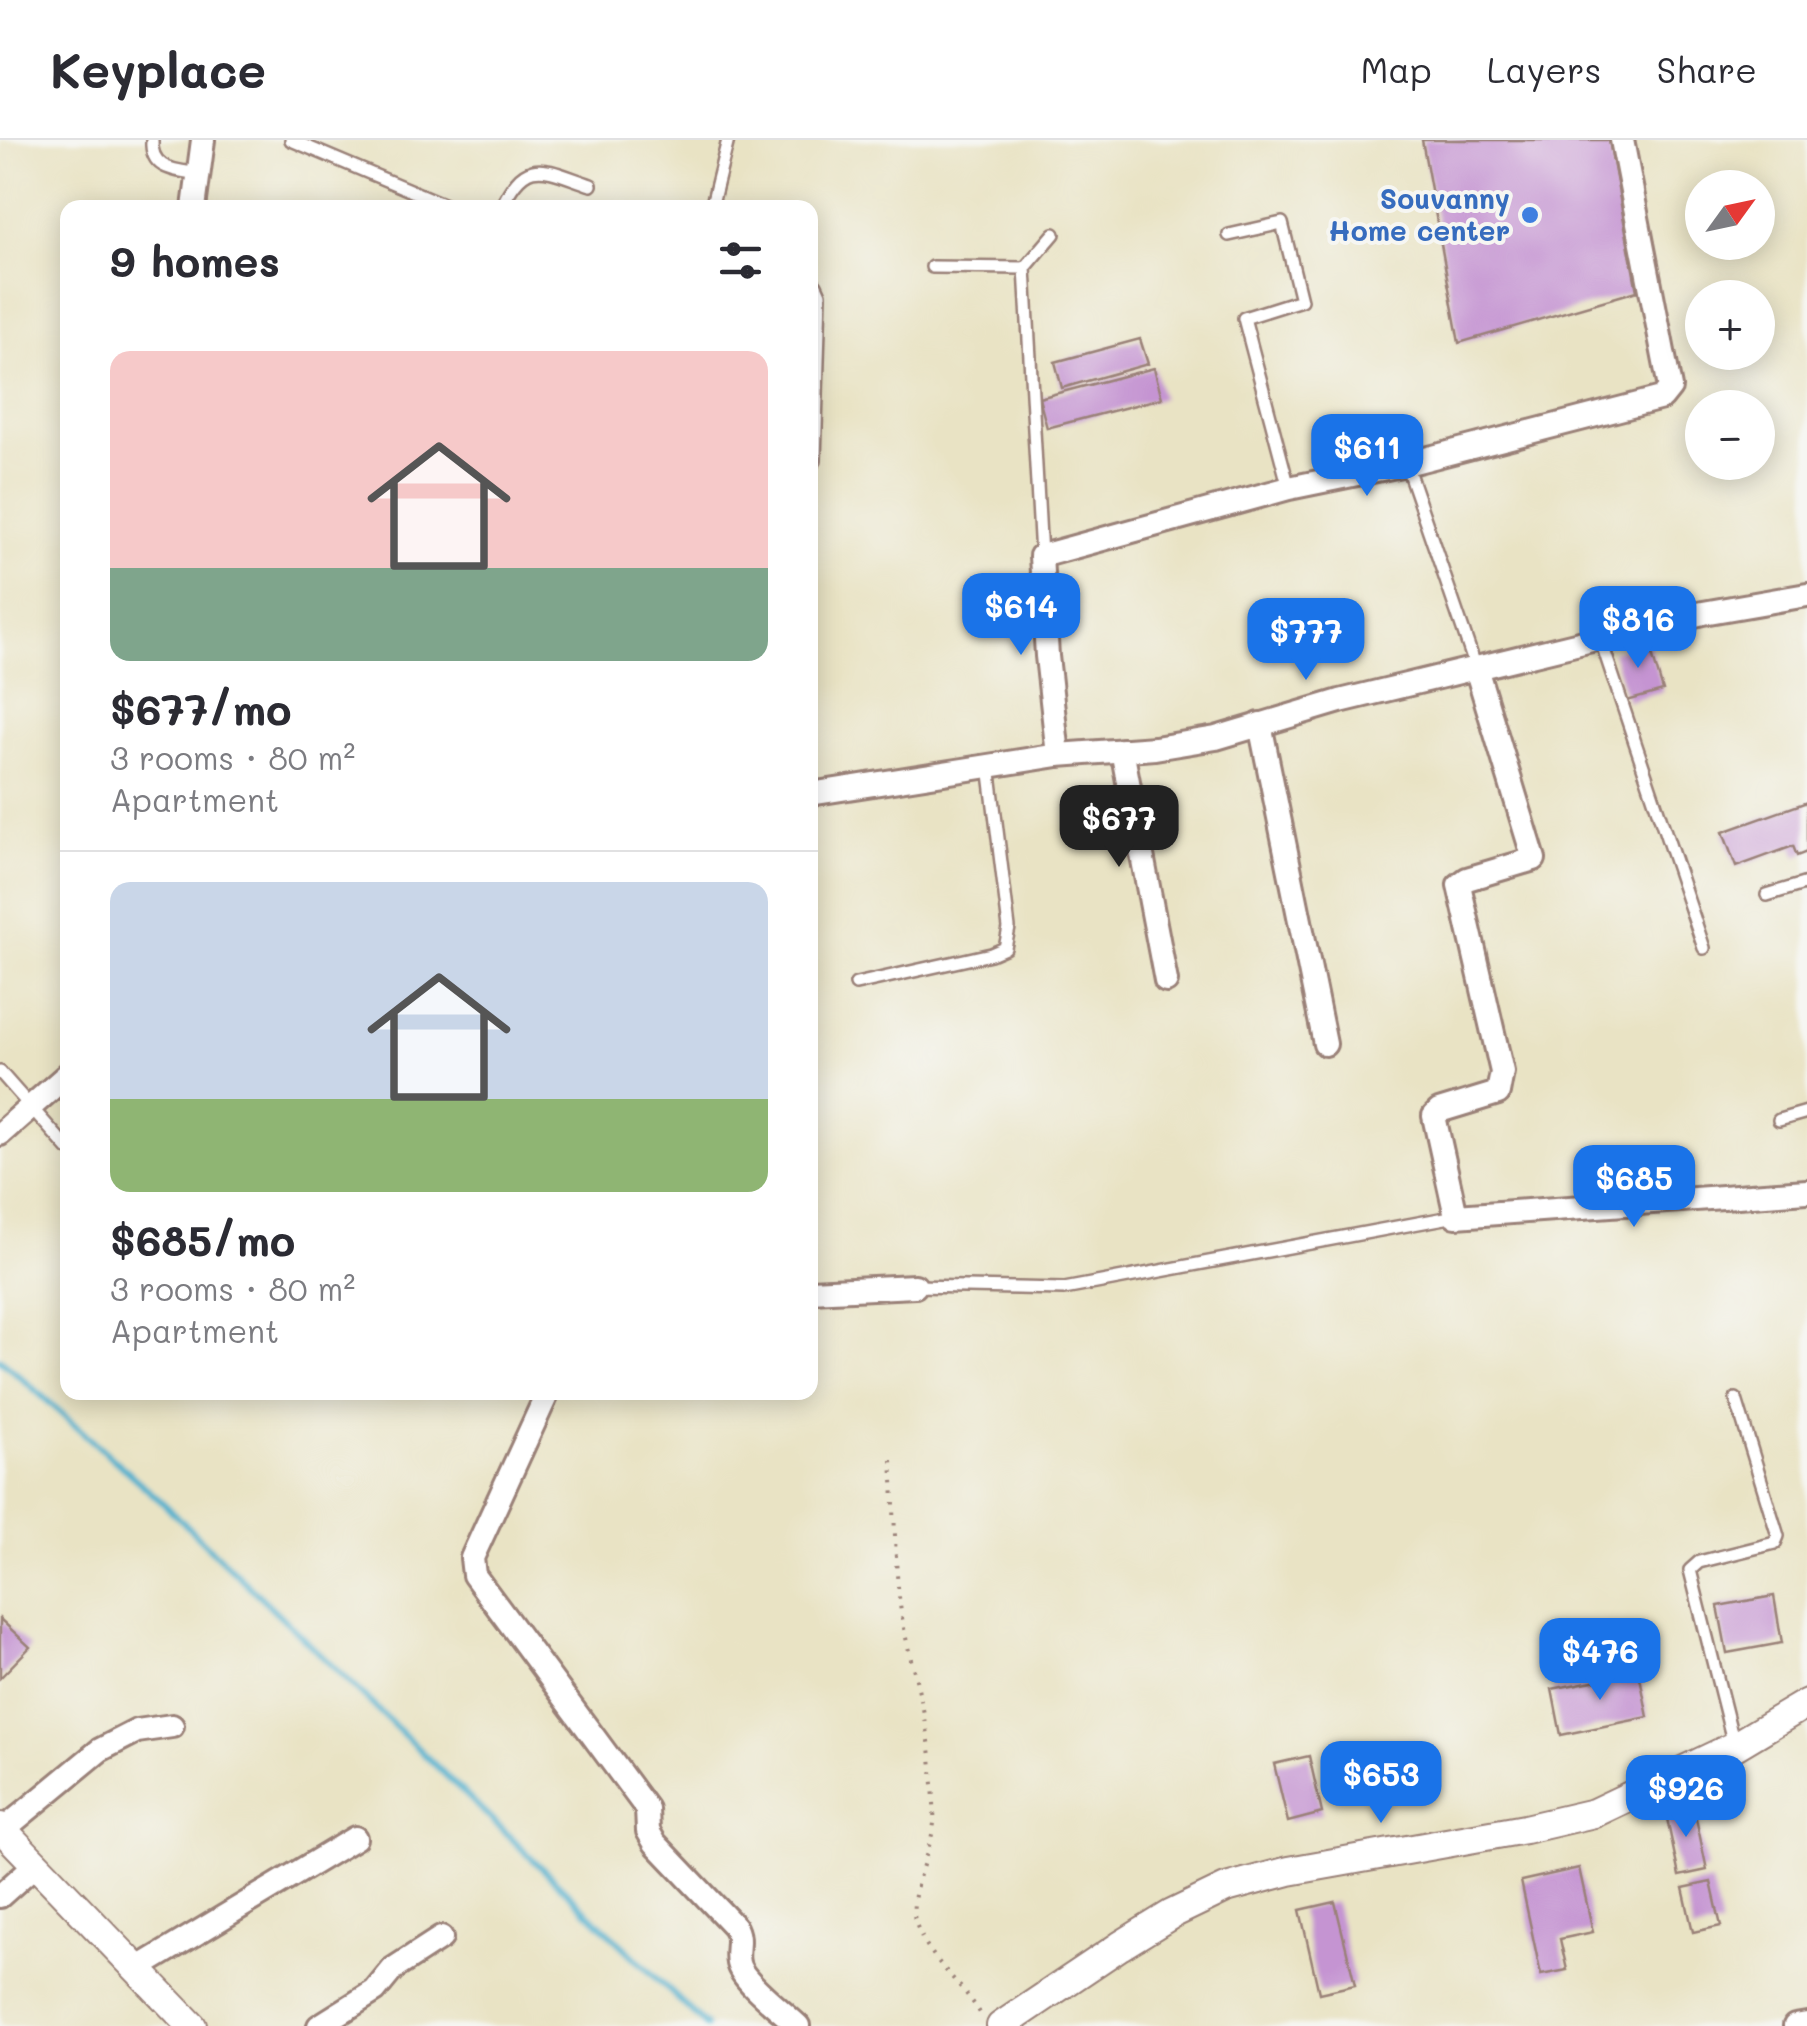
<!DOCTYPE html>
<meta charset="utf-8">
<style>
:root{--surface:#fff;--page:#f7f7f7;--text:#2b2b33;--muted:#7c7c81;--line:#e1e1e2;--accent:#1a73e8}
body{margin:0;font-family:Mali,sans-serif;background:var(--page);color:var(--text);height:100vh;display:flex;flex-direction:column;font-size:38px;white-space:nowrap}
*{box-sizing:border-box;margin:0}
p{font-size:32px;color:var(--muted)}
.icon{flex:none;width:55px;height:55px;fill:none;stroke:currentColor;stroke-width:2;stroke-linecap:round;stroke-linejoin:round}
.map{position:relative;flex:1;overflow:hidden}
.sheet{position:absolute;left:60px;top:60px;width:758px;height:1200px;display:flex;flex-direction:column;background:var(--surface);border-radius:20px;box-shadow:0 5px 25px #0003}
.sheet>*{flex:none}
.needle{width:65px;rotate:57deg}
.tools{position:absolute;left:1685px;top:30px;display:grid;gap:20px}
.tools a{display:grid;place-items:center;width:90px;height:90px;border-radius:50%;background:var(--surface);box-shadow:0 5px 25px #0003;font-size:50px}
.price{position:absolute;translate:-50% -85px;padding:0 22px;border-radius:20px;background:var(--accent);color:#fff;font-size:32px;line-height:65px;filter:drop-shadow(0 2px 5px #0008)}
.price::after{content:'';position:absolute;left:50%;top:60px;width:30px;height:22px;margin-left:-15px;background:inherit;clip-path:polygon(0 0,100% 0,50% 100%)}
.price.on{background:#222;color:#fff}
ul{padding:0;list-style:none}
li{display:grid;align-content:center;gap:20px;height:530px;padding:0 50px}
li+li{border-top:2px solid var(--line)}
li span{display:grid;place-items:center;height:310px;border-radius:20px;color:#555}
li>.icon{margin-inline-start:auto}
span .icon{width:180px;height:180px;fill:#fffc;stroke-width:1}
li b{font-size:42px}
h2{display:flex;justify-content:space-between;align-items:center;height:120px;padding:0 50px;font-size:42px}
header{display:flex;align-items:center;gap:60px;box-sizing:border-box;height:140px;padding:0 50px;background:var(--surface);border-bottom:2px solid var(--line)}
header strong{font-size:48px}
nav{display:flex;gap:55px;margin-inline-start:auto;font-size:35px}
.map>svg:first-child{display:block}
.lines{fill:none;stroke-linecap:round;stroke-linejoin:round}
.stream{stroke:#4fb0ce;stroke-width:6}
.building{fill:#c594d2}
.service-casing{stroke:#9a8178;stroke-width:16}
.minor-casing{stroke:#9a8178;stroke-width:28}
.tertiary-casing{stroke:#9a8178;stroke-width:32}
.path{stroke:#9a8178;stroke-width:4;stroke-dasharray:2.5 8;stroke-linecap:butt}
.service{stroke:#fff;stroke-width:11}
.minor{stroke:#fff;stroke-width:22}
.tertiary{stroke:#fff;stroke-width:28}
.shop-dot{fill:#3f7fe0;stroke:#f6f6f2;stroke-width:4}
.labels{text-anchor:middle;stroke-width:8;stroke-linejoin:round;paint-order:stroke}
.shop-label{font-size:28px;font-weight:bold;fill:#366cbe;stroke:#f6f6f2;text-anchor:end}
</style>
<header>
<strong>Keyplace</strong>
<nav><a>Map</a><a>Layers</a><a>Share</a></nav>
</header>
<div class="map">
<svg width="1807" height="1886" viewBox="0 0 1807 1886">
<rect width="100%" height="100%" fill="#f6f6f2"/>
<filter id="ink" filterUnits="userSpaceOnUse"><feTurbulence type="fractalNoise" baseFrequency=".01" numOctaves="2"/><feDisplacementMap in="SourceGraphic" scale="20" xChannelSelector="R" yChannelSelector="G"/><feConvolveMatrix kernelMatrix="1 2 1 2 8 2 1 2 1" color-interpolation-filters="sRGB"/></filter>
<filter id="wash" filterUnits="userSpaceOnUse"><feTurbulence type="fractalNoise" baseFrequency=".0048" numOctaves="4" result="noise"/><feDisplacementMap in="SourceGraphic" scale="40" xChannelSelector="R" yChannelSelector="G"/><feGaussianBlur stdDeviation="2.25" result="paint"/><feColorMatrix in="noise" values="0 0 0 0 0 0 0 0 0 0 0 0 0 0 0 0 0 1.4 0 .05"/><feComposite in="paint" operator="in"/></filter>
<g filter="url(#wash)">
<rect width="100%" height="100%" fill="#e9e3c4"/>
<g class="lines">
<!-- stream -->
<path class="stream" d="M0 1219 163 1363 706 1886"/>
</g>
<g id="blocks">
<!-- building -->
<g class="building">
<path d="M1422 0H1609L1637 151 1459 203Z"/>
<path d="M1140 199 1148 224 1062 248 1055 222Z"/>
<path d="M1154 228 1162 258 1047 288 1039 258Z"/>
<path d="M1648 501 1663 551 1627 561 1612 512Z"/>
<path d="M1807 662V712L1797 716 1793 706 1736 727 1723 692Z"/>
<path d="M1774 1456 1782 1503 1727 1513 1718 1466Z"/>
<path d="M0 1479 30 1507 0 1538Z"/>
<path d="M1639 1532 1648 1577 1561 1595 1552 1549Z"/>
<path d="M1309 1616 1322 1673 1288 1682 1274 1624Z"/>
<path d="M1693 1664 1707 1730 1679 1736 1665 1669Z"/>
<path d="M1579 1728 1593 1792 1560 1799 1567 1830 1541 1835 1521 1741Z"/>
<path d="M1711 1742 1721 1786 1693 1792 1683 1748Z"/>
<path d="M1335 1762 1355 1845 1319 1853 1300 1770Z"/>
</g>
</g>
</g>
<g filter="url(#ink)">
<use href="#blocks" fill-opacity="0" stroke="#9a8178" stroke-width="2.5"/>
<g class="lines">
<!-- service casing -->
<g class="service-casing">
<g id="service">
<path d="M152 0C150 30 175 30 199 34"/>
<path d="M291 0 452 68"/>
<path d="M501 68C526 14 543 29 591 45"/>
<path d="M711 68 728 0"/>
<path d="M1229 95 1282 83 1301 160 1244 178 1289 348"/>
<path d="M932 127 1025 128"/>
<path d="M810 144 816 145 820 154 815 321"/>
<path d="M1406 324 1476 528"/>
<path d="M1041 416 1025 128 1054 94"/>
<path d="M1600 498 1704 808"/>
<path d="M1767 755 1807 743"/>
<path d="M856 844 991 814 1005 808 1009 788 989 625"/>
<path d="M0 932 68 1009"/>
<path d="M1779 980 1807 972"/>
<path d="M915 1146 1064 1149 1456 1076"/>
<path d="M1734 1605 1690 1430 1699 1422 1775 1403 1778 1396 1736 1259"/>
</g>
</g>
<!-- minor casing -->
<g class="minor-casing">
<g id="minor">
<path d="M194 68 203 0"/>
<path d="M1476 528 1534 719 1467 739 1459 745 1502 932 1498 953 1439 971 1434 976 1456 1076 1807 1051"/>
<path d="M1260 584 1325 904"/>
<path d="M1122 610 1166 841"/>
<path d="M1058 615 1047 516 1041 416 1289 348 1406 324 1662 258 1670 248 1622 0"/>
<path d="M810 654 1058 615 1155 608 1216 598 1340 561 1703 473 1807 455"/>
<path d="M0 994 68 934"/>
<path d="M810 1151 915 1146"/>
<path d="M548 1252 472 1418 474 1435 647 1669 648 1691 655 1703 734 1786C742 1800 735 1809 738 1823 742 1842 784 1872 798 1886"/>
<path d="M3 1690 100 1610 137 1591 172 1586"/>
<path d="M0 1756 37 1723"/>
<path d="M137 1829 355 1698"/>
<path d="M319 1886 375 1851 393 1829 441 1798"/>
<path d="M1795 1886 1807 1884"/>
</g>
</g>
<!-- tertiary casing -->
<g class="tertiary-casing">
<g id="tertiary">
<path d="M0 1687 192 1886"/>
<path d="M1001 1886 1120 1806 1172 1774 1226 1748 1289 1731 1525 1689 1594 1673 1735 1606 1807 1563"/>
</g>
</g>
<!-- path -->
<path class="path" d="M892 1320C895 1368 894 1418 900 1465 908 1521 929 1573 932 1630 933 1647 935 1666 934 1683 931 1712 908 1753 915 1780 926 1818 960 1840 980 1873"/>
<!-- service -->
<use href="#service" class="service"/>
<!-- minor -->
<use href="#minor" class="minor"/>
<!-- tertiary -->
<use href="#tertiary" class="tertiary"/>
</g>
</g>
<!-- markers -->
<circle class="shop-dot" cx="1530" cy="75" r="10"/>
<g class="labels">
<!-- shop labels -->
<g class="shop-label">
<text x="1510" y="69">Souvanny<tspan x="1510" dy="32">Home center</tspan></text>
</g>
</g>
</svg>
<div class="tools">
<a><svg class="needle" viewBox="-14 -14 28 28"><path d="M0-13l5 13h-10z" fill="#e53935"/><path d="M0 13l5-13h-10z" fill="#7c7c81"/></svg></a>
<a>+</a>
<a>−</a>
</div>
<b class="price" style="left:1367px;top:359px">$611</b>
<b class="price" style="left:1021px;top:518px">$614</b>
<b class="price" style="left:1638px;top:531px">$816</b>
<b class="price" style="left:1306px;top:543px">$777</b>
<b class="price on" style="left:1119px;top:730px">$677</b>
<b class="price" style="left:1634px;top:1090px">$685</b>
<b class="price" style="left:1600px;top:1563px">$476</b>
<b class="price" style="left:1381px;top:1686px">$653</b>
<b class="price" style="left:1686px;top:1700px">$926</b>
<section class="sheet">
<h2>9 homes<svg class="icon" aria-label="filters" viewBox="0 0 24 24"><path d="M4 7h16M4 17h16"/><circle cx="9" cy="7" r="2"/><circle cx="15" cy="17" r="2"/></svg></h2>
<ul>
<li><span style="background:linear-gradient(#f6c9c9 70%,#7fa58c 0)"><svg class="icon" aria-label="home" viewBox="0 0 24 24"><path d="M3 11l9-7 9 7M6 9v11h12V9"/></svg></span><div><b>$677/mo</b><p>3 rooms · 80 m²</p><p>Apartment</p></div></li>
<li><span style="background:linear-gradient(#c9d6e8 70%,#8fb573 0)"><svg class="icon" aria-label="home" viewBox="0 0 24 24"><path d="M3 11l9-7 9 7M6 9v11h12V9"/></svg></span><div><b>$685/mo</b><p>3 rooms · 80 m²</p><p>Apartment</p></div></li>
</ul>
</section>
</div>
